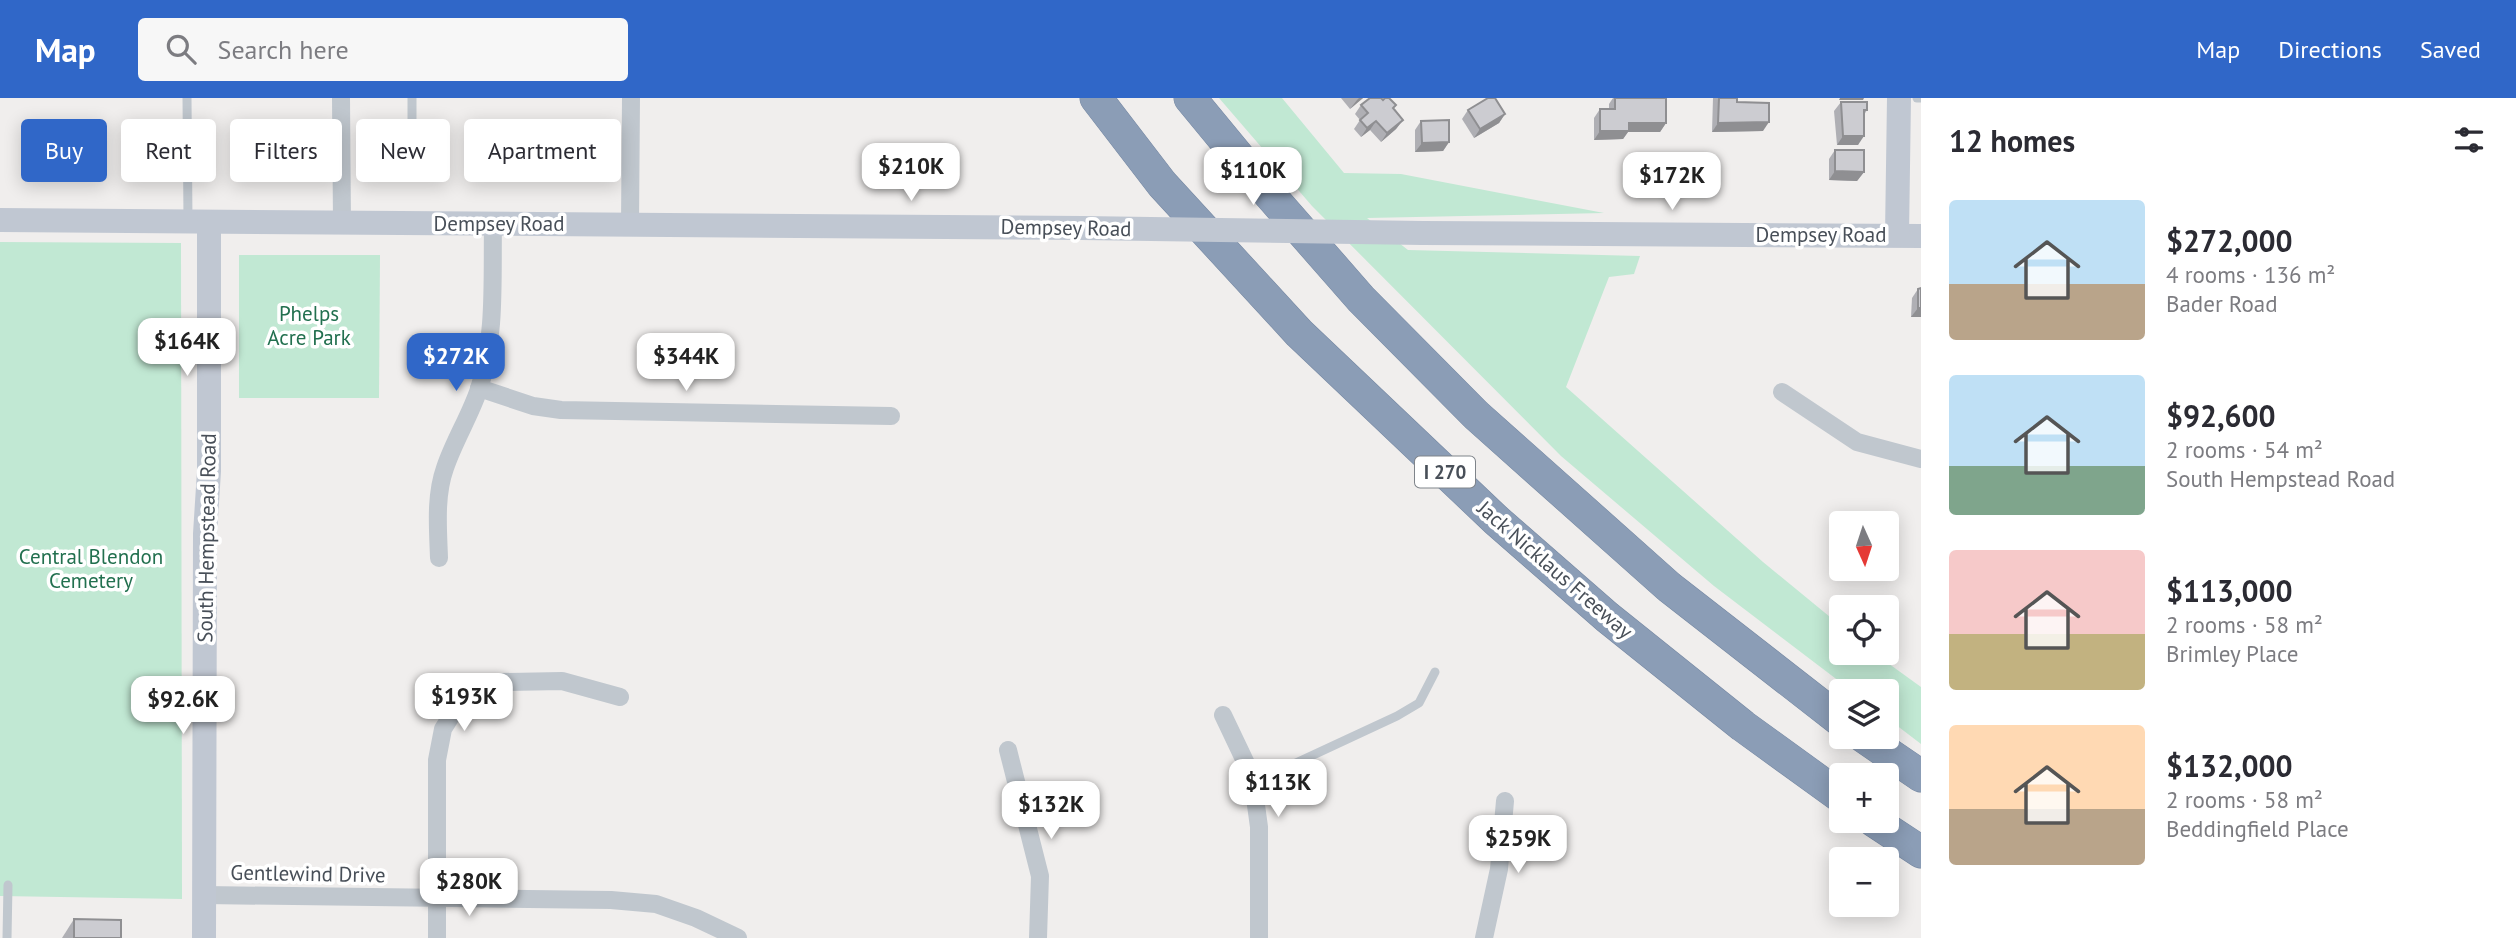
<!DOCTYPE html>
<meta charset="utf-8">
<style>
:root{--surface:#fff;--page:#f7f7f7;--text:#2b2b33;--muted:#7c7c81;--accent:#3067c8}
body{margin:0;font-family:"PT Sans",sans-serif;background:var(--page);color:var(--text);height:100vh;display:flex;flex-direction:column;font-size:26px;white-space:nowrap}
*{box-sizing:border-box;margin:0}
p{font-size:23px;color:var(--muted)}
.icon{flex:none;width:38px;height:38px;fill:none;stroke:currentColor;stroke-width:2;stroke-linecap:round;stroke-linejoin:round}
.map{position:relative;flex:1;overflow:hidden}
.sheet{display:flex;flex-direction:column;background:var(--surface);width:595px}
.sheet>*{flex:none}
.top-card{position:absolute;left:21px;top:21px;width:665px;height:63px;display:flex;gap:14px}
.needle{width:46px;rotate:177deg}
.tools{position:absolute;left:1829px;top:413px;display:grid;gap:14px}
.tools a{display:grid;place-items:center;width:70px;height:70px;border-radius:7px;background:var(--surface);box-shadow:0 4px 18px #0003;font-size:35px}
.price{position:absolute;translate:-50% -60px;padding:0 16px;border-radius:14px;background:#fff;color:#222;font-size:23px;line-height:46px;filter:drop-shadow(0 2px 4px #0008)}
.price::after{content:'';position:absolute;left:50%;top:42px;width:21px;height:16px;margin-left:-10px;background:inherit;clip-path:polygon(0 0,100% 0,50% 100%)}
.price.on{background:var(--accent);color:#fff}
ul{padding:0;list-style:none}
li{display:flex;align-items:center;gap:21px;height:175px;padding:0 28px}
li span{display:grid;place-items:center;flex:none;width:196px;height:140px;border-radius:7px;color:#555}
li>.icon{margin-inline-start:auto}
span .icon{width:84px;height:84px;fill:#fffc;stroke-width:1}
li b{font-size:30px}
h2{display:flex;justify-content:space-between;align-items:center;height:84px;padding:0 28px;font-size:30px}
.chip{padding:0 24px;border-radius:7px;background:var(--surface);box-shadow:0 4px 18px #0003;font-size:24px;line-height:63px}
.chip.on{background:var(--accent);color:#fff}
header{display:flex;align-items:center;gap:42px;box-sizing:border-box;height:98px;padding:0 35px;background:var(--accent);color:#fff}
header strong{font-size:33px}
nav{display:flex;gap:38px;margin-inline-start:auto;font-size:24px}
.search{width:490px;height:63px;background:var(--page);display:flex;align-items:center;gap:18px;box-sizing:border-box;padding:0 24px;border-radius:7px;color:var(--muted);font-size:26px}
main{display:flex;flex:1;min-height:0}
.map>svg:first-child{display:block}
.green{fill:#c1e8d3}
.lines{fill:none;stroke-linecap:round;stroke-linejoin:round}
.highway-casing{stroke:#7688a2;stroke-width:33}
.lane{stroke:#c0c7ce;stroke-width:9}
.street{stroke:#c0c7ce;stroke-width:18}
.secondary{stroke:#c0c7d2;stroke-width:24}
.highway{stroke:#8b9db6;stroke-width:32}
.secondary-bridge{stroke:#c0c7d2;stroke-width:24}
.wall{fill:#afafb4}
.shaded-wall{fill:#8f8f92}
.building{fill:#ccccd1;stroke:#8f8f92;stroke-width:2}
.labels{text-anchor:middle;stroke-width:7;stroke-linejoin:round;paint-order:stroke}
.shield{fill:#fff;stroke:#7f848a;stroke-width:2}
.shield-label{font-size:19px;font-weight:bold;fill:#484f58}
.street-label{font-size:21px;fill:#484f58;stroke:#fff}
.park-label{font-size:21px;fill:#22704f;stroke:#fff}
</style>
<header>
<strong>Map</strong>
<div class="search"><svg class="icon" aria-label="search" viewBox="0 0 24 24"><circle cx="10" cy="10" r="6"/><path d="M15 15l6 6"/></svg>Search here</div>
<nav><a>Map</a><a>Directions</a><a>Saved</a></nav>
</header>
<main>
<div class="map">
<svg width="1921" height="840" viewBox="0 0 1921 840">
<rect width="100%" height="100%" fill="#f0eeed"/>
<!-- green -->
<g class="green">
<path d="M1219 0H1282L1344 75 1401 76 1604 115 1367 120 1408 152 1640 158 1634 176 1609 179 1566 289 1763 464 1841 528V555H1874L1921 589V646L1887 620 1886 593H1852L1714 488 1561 358 1312 108Z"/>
<path d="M0 144 181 145 182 801 0 798Z"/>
<path d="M239 157H380L379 300H239Z"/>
</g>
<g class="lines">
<!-- highway casing -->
<g class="highway-casing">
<g id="highway">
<path d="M1096 0 1162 86 1299 235 1496 422 1607 519 1743 628 1841 699"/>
<path d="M1190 0 1270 97 1361 201 1476 317 1669 489 1841 623"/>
<path d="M1864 639 1921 678"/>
<path d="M1874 723 1921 754"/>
</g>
</g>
<!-- lane -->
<g class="lane">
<path d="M187 0 188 122"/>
<path d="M1917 0H1921"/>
<path d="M412 77V0"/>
<path d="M1253 685 1397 618 1419 605 1435 574"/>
<path d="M7 840 8 787"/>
</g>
<!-- street -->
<g class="street">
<path d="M341 0 342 125"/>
<path d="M630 126 631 0"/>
<path d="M479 290 533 308 561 312 891 318"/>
<path d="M1782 294 1857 344 1921 361"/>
<path d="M439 460C438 430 435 398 445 370 454 343 470 318 479 291 496 239 492 180 493 126"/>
<path d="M1223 617 1252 678 1259 729V840"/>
<path d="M1008 652 1040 778 1038 840"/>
<path d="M205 797 611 802 656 806 696 820 738 840"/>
<path d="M437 840V662L443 631 460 604 479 590 502 584 562 583 620 599"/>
<path d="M1484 840 1499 771 1505 703"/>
</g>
<!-- secondary -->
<g class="secondary">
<path d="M0 122 1082 130"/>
<path d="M1423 135 1921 138"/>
<path d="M1897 137 1899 0"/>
<path d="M204 840 205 436 209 373V124"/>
</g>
<!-- highway -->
<use href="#highway" class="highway"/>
<!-- secondary-bridge -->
<path class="secondary-bridge" d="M1082 130 1423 135"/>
</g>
<!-- wall -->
<g class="wall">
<path d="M1341 0H1363L1350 11Z"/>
<path d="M1613 0H1666V25L1660 34H1628L1623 41 1594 42V20L1600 11H1609V6Z"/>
<path d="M1713 0H1737V4L1763 33 1712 34Z"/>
<path d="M1841 4 1867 12 1864 17 1858 47H1837L1834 13Z"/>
<path d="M1361 7 1393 11 1403 22 1396 31 1381 44 1370 32 1361 39 1354 31 1360 22 1355 16Z"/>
<path d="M1468 12 1505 16 1499 25 1474 40 1462 21Z"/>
<path d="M1421 23 1449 44 1443 53 1415 54V32Z"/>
<path d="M1835 52 1864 74 1857 83 1829 82V61Z"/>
<path d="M1918 191 1921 219H1911L1912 200Z"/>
<path d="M74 821 121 840H62Z"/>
</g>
<!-- shaded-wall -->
<g class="shaded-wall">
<path d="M1359 0H1363L1350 11 1357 2Z"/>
<path d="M1840 0H1864L1863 2H1839Z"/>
<path d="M1505 16 1499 25 1474 40 1480 31Z"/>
<path d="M1403 22 1396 31 1381 44 1387 35Z"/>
<path d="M1376 23 1370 32 1361 39 1367 30Z"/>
<path d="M1769 24 1763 33 1712 34 1718 25Z"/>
<path d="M1629 25H1666L1660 34H1628L1623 41 1594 42 1600 33Z"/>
<path d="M1843 38H1864L1858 47H1837Z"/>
<path d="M1449 44 1443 53 1415 54 1422 45Z"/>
<path d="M1835 73 1864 74 1857 83 1829 82Z"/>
<path d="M1918 210H1921V219H1911Z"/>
</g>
<!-- building -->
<g class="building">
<path d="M1370 0H1381L1383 2 1385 0H1389L1396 7 1393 10 1403 22 1387 35 1376 23 1367 30 1360 22 1368 15 1361 7Z"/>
<path d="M1488 0H1495L1505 16 1480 31 1468 12Z"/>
<path d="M1615 0H1666V25H1629V33H1600V11H1615Z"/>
<path d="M1719 0H1737V4L1769 5V24L1718 25Z"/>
<path d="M1841 4H1867V12H1864V38H1843Z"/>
<path d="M1449 22V44L1422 45 1421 23Z"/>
<path d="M1835 52H1864V74L1835 73Z"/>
<path d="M1921 190V210H1918V191Z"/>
<path d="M74 821 121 822V840H74Z"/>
</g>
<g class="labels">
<!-- shield labels -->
<rect class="shield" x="1415" y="358.5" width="60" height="31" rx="5"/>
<g class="shield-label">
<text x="1445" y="381">I 270</text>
</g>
<!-- street labels -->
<g class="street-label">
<text x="499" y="133">Dempsey Road</text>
<text transform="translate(1066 130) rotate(1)" y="7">Dempsey Road</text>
<text x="1821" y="144">Dempsey Road</text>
<text transform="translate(207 440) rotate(-89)" y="7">South Hempstead Road</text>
<text transform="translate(1555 472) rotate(41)" y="7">Jack Nicklaus Freeway</text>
<text transform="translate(308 776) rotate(1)" y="7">Gentlewind Drive</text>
</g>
<!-- park labels -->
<g class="park-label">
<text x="309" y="223">Phelps<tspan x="309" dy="24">Acre Park</tspan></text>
<text x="91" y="466">Central Blendon<tspan x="91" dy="24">Cemetery</tspan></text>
</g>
</g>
</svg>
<div class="tools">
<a><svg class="needle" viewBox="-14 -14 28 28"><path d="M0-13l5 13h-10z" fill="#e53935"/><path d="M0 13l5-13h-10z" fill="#7c7c81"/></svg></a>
<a><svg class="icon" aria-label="locate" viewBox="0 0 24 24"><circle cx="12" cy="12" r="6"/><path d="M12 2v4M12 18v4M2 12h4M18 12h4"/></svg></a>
<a><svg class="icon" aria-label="layers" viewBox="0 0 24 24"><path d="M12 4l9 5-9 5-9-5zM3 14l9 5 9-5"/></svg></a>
<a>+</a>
<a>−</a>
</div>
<b class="price" style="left:911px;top:105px">$210K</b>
<b class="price" style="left:1253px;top:109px">$110K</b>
<b class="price" style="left:1672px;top:114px">$172K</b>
<b class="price" style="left:187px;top:280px">$164K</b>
<b class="price on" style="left:456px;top:295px">$272K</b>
<b class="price" style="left:686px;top:295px">$344K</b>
<b class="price" style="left:464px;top:635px">$193K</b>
<b class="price" style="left:183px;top:638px">$92.6K</b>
<b class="price" style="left:1278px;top:721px">$113K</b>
<b class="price" style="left:1051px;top:743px">$132K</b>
<b class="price" style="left:1518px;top:777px">$259K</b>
<b class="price" style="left:469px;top:820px">$280K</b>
<div class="top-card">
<a class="chip on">Buy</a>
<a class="chip">Rent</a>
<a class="chip">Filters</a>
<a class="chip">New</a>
<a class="chip">Apartment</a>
</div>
</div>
<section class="sheet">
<h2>12 homes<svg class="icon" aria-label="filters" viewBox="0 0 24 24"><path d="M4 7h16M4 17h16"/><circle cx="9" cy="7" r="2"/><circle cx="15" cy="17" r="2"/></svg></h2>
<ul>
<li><span style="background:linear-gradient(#bfe0f5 60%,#b9a48a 0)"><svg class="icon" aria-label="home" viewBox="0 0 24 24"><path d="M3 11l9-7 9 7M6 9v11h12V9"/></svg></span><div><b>$272,000</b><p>4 rooms · 136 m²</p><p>Bader Road</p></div></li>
<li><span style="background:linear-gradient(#bfe0f5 65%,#7fa58c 0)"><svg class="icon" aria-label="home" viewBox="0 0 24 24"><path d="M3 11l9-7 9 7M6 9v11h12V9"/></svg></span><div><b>$92,600</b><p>2 rooms · 54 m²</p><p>South Hempstead Road</p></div></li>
<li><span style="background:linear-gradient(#f6c9c9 60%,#c2b280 0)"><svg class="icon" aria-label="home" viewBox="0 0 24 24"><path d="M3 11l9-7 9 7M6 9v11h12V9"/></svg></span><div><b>$113,000</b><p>2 rooms · 58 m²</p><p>Brimley Place</p></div></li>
<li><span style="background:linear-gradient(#ffd9b3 60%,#b9a48a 0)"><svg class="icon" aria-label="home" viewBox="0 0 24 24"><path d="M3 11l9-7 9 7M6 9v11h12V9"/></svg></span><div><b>$132,000</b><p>2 rooms · 58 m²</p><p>Beddingfield Place</p></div></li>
</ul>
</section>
</main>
